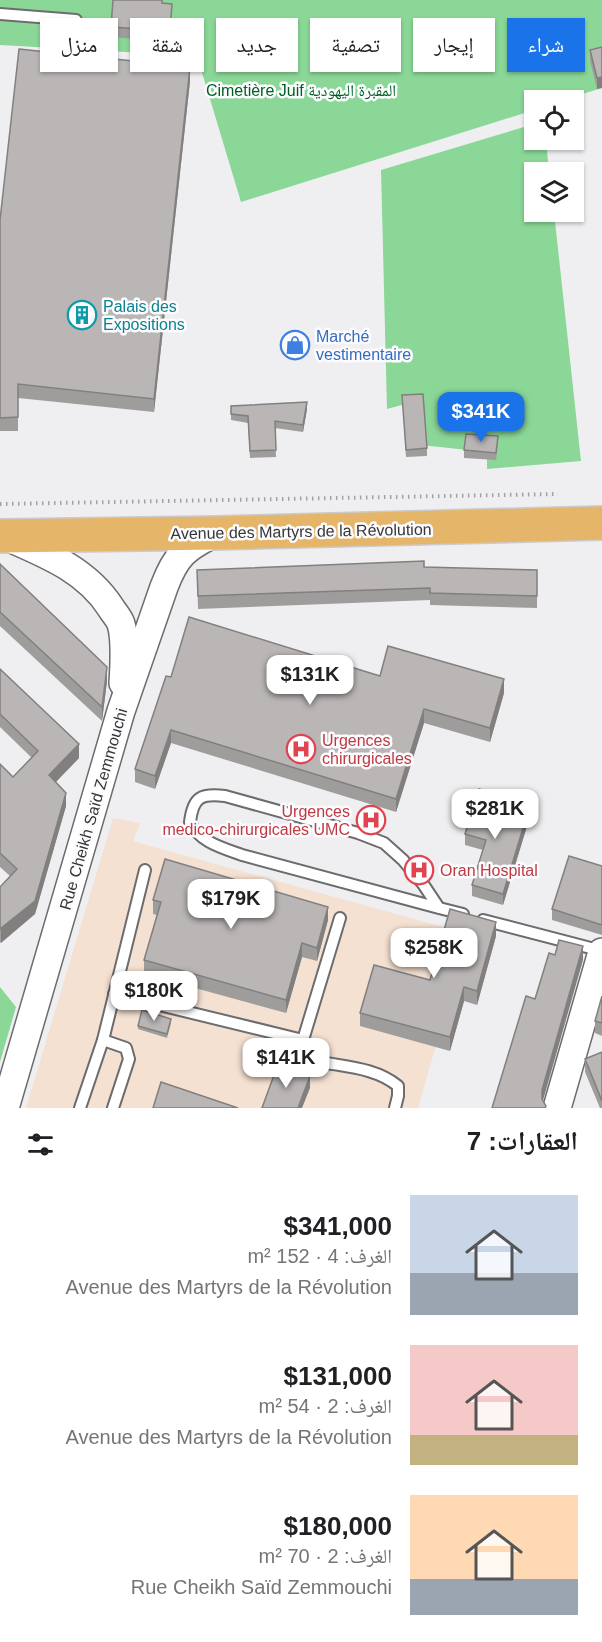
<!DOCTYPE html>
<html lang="ar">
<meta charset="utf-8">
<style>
:root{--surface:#fff;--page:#f2f2f2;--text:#202124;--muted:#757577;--accent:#1a73e8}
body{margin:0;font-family:Arial,"Noto Naskh Arabic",sans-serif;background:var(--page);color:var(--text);direction:rtl;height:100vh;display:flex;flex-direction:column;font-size:22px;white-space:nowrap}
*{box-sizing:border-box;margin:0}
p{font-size:20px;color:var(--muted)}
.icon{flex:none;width:33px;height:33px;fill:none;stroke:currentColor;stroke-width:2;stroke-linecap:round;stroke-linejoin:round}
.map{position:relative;height:1108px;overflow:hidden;direction:ltr}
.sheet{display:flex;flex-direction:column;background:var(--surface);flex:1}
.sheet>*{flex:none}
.hud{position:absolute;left:18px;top:18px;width:567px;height:54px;direction:rtl;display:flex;gap:12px}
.tools{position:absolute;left:524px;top:90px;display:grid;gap:12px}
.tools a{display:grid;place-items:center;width:60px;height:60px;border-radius:0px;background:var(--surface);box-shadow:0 2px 4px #0004;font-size:30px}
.price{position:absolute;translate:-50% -51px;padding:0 14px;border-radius:12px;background:#fff;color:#222;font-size:20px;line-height:39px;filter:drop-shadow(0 2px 3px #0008)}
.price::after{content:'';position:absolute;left:50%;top:36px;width:18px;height:14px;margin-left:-9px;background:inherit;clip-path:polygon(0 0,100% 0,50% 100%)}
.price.current{background:var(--accent);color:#fff}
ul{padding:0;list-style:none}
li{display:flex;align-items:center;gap:18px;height:150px;padding:0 24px}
li span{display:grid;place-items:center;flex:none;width:168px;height:120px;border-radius:0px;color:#555}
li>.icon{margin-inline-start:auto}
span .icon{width:72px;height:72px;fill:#fffc;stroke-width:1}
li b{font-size:26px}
h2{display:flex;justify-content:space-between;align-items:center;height:72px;padding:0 24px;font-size:26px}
.pill{padding:0 21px;border-radius:0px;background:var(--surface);box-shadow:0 2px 4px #0004;font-size:21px;line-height:54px}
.pill.current{background:var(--accent);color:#fff}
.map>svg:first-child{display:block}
.commercial{fill:#f5e1d2}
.green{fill:#8ad797}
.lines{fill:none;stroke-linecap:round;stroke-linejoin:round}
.service-casing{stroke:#6c6c6e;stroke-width:14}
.tertiary-casing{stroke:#6c6c6e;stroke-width:30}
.primary-casing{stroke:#cbcbcb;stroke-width:36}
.path{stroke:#a2a2a4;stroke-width:4;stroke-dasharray:1.5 4.5;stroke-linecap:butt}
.service{stroke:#fff;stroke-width:10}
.tertiary{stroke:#fff;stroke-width:27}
.primary{stroke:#e5b66a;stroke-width:33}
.wall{fill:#9f9d9c}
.shaded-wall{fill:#827f7f}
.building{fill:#b9b6b5;stroke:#827f7f;stroke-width:1.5}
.labels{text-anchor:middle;stroke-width:5;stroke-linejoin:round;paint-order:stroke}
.park-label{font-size:16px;fill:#005f24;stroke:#fcfcfe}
.culture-label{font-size:16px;fill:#0d838f;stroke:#fcfcfe;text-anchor:start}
.shop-label{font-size:16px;fill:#366cbe;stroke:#fcfcfe;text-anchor:start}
.street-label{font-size:16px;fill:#363637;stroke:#fcfcfe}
.health-label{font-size:16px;fill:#be3a42;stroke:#fcfcfe;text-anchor:start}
</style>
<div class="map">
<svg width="602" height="1108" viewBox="0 0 602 1108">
<rect width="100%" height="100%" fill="#efeff1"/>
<!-- commercial -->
<path class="commercial" d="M113 818 140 823 133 841 468 934 418 1108H26Z"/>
<!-- green -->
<g class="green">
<path d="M0 0H602V88L563 100H534V110L241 202 197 56 0 45Z"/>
<path d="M534 124V140H546L549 172H534V212H554L581 461 487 469V452L411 444 409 403 387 409 381 170Z"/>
<path d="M0 987 16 1007 0 1062Z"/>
</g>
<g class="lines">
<!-- service casing -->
<g class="service-casing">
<g id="service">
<path d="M0 14 76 20"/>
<path d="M439 908 423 884 403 860 384 843 358 833 225 796C201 793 193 797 190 822 199 842 223 848 242 855L439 908 463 914"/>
<path d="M340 918 303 1040 309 1052 316 1061C344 1067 375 1067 398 1086V1096L395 1108"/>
<path d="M483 920 602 951"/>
<path d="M114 994 303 1040"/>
<path d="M103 1040 126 1048 129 1059 113 1108"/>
<path d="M80 1108 103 1040 145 870"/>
</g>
</g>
<!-- tertiary casing -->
<g class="tertiary-casing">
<g id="tertiary">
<path d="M7 537C46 554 87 570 111 608 114 613 119 618 121 624 126 640 124 666 123 683"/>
<path d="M5 1108 121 711 164 587C176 555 185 548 215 533"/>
<path d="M557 1108 602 952"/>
</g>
</g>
<!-- primary casing -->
<g class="primary-casing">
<path id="primary" d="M0 536 215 533 602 523"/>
</g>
<!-- path -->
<path class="path" d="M0 504 558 494"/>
<!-- service -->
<use href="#service" class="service"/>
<!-- tertiary -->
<use href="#tertiary" class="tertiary"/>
<!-- primary -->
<use href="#primary" class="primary"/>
</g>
<!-- wall -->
<g class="wall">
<path d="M163 0V3L172 15 170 42 111 37V27Z"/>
<path d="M602 47 597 89 590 61V50Z"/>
<path d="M190 81 154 412 18 398V431H0V220Z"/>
<path d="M402 395 427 448V456L406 457Z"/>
<path d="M231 406 307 409 303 432 275 428 276 457 250 458 248 423 231 420Z"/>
<path d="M498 443 496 460 464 458V450Z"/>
<path d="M0 564 107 681 102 721 0 626Z"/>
<path d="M424 567 537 570V608L430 605V600L198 609 197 570Z"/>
<path d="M0 669 79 758 56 782 66 806 35 914 0 943V887L10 876 0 867V764L13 777 32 758 0 727Z"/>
<path d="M380 676 504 693 490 742 424 723 396 812 171 743 155 789 135 782V769L171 677Z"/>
<path d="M505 808 527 826 503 905 472 896V885L483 850 465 845V834Z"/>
<path d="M602 866V935L552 920V909Z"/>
<path d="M153 900 328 920 317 961 302 957 286 1013 144 974V960L157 915 153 914Z"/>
<path d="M496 936 477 1005 464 1001 450 1051 360 1026V1013L430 980Z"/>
<path d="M602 996V1036L595 1033V1021Z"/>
<path d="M171 1023 167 1038 138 1029V1026Z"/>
<path d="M602 1052V1108H600L585 1072V1059Z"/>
</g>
<!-- shaded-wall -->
<g class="shaded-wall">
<path d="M190 67V81L154 412V399Z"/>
<path d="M602 77V88L597 89V78Z"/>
<path d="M307 402V409L303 432V425Z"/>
<path d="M107 667V681L102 721V707Z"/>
<path d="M504 679V693L490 742V728Z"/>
<path d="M424 709V723L396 812V799Z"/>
<path d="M171 730V743L155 789V776Z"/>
<path d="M79 744V758L49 789V775Z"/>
<path d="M66 793V806L35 914 1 943V929Z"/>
<path d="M505 797V807L502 818V807Z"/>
<path d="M527 815V826L503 905V894Z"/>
<path d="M328 907V920L317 961V948Z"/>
<path d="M496 922V936L477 1005V991Z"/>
<path d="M302 943V957L286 1013V1000Z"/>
<path d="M583 946V960L542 1104V1090Z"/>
<path d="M464 987V1001L450 1051V1037Z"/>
<path d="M310 1076V1088L302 1108H298Z"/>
</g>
<!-- building -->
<g class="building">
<path d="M113 0H162V3L172 4 170 31 111 27Z"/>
<path d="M602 47V77L597 78 590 50Z"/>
<path d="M19 49 190 67 154 399 18 384V417L0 418V220Z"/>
<path d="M423 394 427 448 406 450 402 395Z"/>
<path d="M307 402 303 425 275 421 276 450 250 451 248 416 231 414V406Z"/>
<path d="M466 434 498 436 496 453 464 450Z"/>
<path d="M424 561V567L537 570V596L430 593V588L198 596 197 570Z"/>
<path d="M0 564 107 667 102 707 0 612Z"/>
<path d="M189 617 380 676 388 646 504 679 490 728 424 709 396 799 171 730 155 776 135 769 166 676 171 677Z"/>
<path d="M0 669 79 744 49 775 66 793 35 901 0 929V887L17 869 0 853V764L13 777 38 751 0 714Z"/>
<path d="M479 789 505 797 502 807 527 815 503 894 472 885 486 840 465 834Z"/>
<path d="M569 856 602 866V925L552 909Z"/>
<path d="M165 859 328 907 317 948 302 943 286 1000 144 960 161 902 153 900Z"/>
<path d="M450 909 496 922 477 991 464 987 450 1037 360 1013 374 965 430 980Z"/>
<path d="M559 940 583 946 542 1090V1099L546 1106 545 1108H492L526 996 535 999 549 953 555 955Z"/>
<path d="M602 996V1023L595 1021Z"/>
<path d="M142 1010 171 1019 167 1034 138 1026Z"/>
<path d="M602 1052V1101L585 1059Z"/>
<path d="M278 1064 310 1076 298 1108H262Z"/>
<path d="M161 1082 238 1108H153Z"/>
</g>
<!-- icons -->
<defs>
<g id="building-ring" transform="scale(1.5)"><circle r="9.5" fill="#fcfcfe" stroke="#0f9aa8" stroke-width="1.5"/><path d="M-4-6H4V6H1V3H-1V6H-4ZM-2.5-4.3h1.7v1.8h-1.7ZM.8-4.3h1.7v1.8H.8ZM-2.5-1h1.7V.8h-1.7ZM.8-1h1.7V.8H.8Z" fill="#0f9aa8"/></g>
<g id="shop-ring" transform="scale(1.5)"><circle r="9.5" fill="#fcfcfe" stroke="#3f7fe0" stroke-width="1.5"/><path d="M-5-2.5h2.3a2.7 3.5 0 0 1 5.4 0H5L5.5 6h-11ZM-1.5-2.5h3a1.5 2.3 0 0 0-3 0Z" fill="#3f7fe0"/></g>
<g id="hospital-ring" transform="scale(1.5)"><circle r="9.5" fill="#fcfcfe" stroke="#e0444e" stroke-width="1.5"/><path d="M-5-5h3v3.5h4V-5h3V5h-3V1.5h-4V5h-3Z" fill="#e0444e"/></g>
</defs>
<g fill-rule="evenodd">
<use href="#building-ring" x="82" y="315"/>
<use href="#shop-ring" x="295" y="345"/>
<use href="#hospital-ring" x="301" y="749"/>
<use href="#hospital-ring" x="371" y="820"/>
<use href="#hospital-ring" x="419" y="870"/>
</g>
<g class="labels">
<!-- park labels -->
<g class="park-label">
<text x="301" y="96">Cimetière Juif المقبرة اليهودية</text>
</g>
<!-- culture labels -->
<g class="culture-label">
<text x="103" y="312">Palais des<tspan x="103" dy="18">Expositions</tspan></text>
</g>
<!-- shop labels -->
<g class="shop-label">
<text x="316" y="342">Marché<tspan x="316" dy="18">vestimentaire</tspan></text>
</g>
<!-- street labels -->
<g class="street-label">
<text transform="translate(301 531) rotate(-1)" y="6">Avenue des Martyrs de la Révolution</text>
<text transform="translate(93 809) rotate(-74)" y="6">Rue Cheikh Saïd Zemmouchi</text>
</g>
<!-- health labels -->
<g class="health-label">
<text x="322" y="746">Urgences<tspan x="322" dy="18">chirurgicales</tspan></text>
<text x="350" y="817" text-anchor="end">Urgences<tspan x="350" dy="18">medico-chirurgicales UMC</tspan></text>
<text x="440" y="876">Oran Hospital</text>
</g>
</g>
</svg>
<div class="tools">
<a><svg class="icon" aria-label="locate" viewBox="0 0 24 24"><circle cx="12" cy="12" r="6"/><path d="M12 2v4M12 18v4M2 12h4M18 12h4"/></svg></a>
<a><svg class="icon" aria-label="layers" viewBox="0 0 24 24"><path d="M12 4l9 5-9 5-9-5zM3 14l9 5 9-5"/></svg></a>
</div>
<b class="price current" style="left:481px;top:443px">$341K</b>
<b class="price" style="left:310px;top:706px">$131K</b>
<b class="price" style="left:495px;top:840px">$281K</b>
<b class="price" style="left:231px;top:930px">$179K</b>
<b class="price" style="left:434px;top:979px">$258K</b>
<b class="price" style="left:154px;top:1022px">$180K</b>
<b class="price" style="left:286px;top:1089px">$141K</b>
<div class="hud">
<a class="pill current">شراء</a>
<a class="pill">إيجار</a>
<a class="pill">تصفية</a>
<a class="pill">جديد</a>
<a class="pill">شقة</a>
<a class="pill">منزل</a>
</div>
</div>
<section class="sheet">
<h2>العقارات: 7<svg class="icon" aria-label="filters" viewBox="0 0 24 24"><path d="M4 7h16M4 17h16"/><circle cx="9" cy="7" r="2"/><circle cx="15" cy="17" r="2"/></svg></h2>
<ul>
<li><span style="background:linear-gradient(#c9d6e8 65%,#9aa5b1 0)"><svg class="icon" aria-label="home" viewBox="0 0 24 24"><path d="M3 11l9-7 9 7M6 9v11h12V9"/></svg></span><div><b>$341,000</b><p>الغرف: 4 · 152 m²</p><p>Avenue des Martyrs de la Révolution</p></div></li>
<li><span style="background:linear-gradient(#f6c9c9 75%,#c2b280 0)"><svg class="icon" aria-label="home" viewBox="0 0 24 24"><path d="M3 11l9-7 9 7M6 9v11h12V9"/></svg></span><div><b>$131,000</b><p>الغرف: 2 · 54 m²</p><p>Avenue des Martyrs de la Révolution</p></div></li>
<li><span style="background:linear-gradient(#ffd9b3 70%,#9aa5b1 0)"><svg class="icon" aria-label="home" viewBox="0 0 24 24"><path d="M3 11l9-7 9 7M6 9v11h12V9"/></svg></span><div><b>$180,000</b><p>الغرف: 2 · 70 m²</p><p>Rue Cheikh Saïd Zemmouchi</p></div></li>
</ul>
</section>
